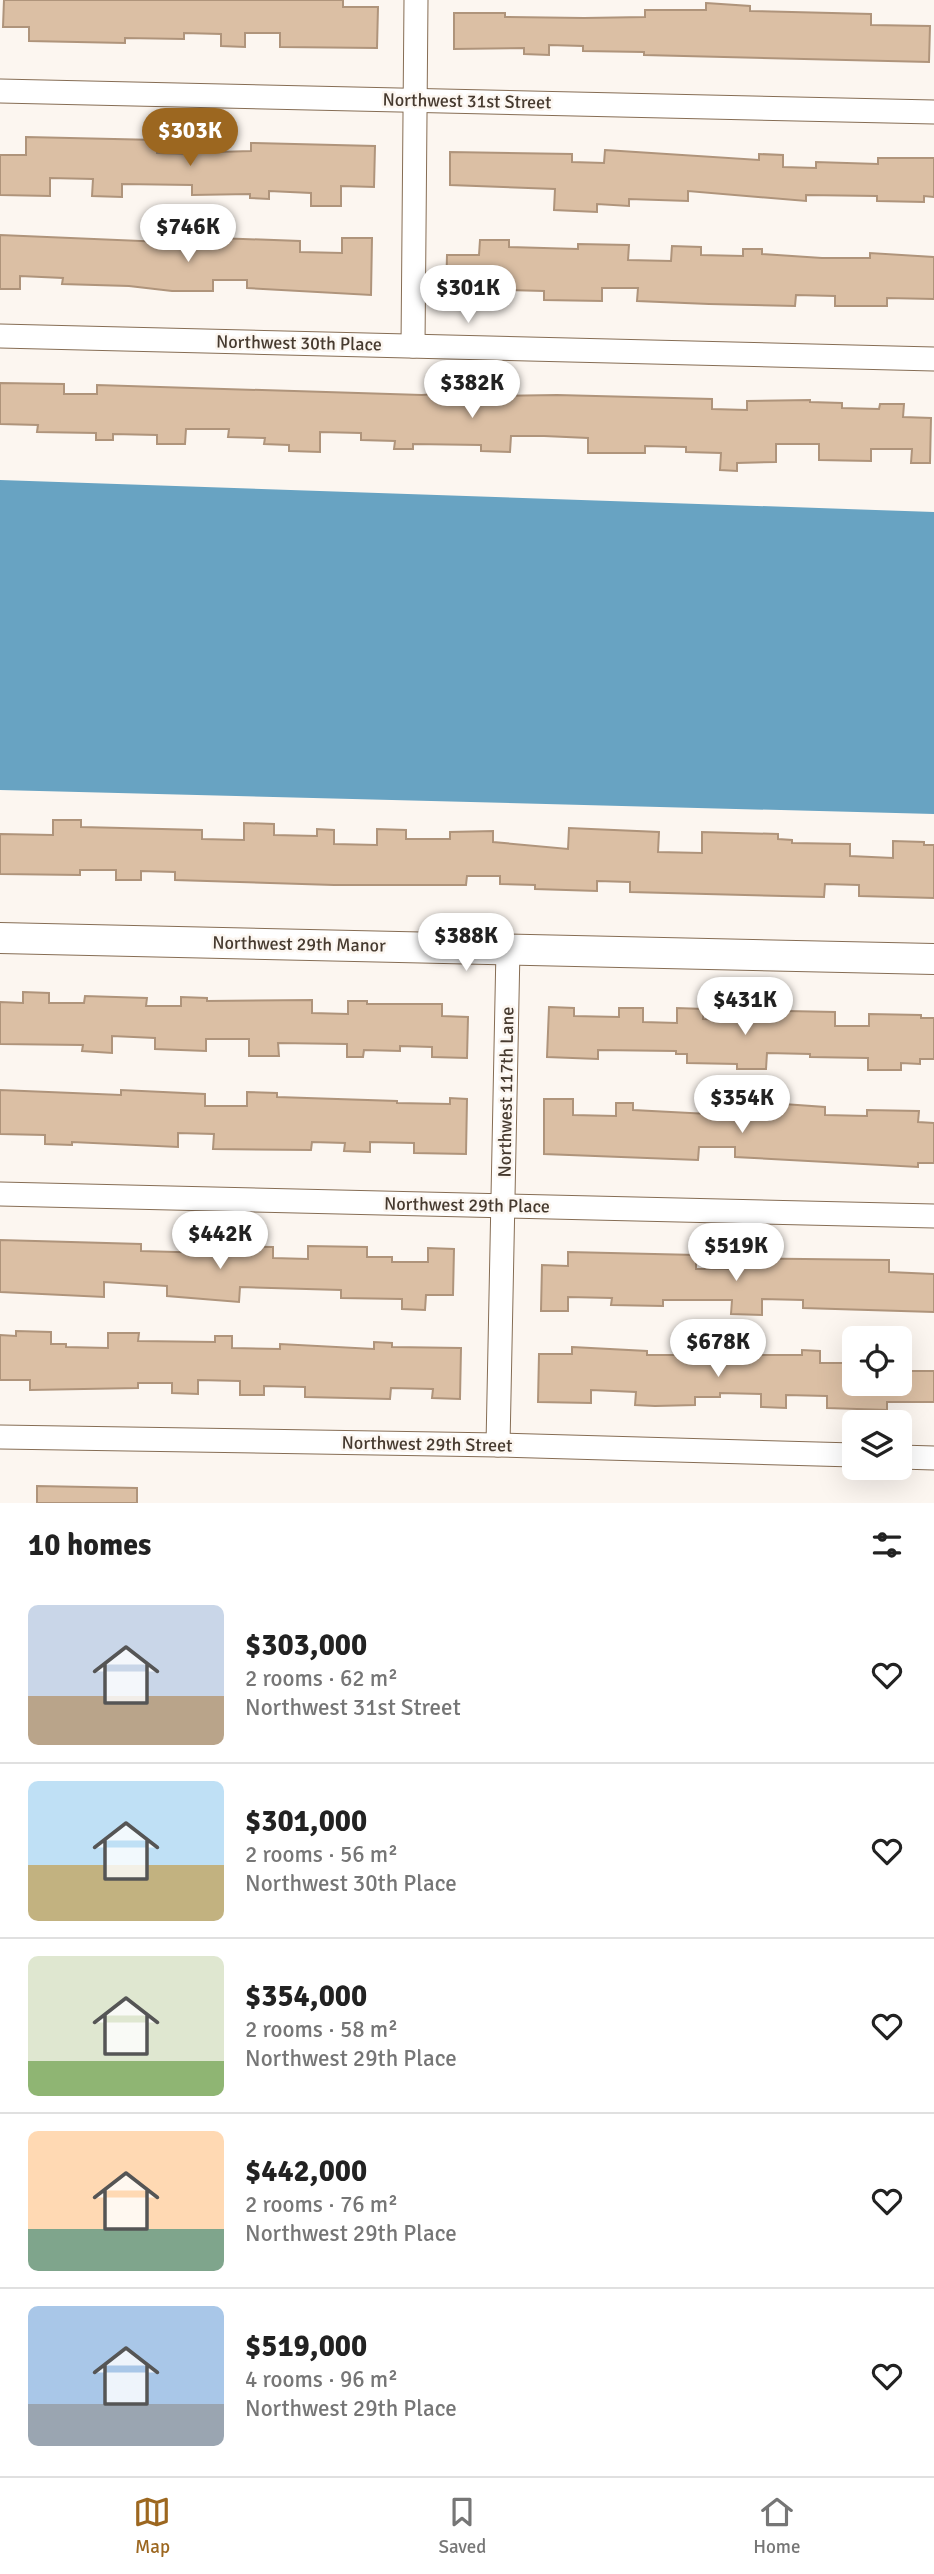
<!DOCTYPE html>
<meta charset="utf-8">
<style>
:root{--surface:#fff;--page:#f6f6f6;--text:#222;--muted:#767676;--line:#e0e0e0;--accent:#9c6720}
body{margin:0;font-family:Signika,sans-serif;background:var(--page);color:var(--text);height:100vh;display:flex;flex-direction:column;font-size:26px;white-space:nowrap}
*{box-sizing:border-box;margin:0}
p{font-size:23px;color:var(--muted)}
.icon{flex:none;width:38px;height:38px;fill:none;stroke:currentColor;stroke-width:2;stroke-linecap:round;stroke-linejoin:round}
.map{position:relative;height:1503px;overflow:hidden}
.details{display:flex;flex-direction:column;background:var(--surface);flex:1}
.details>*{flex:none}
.fabs{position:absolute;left:842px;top:1326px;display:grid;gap:14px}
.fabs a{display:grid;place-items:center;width:70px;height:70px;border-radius:10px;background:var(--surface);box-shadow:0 7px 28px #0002;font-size:35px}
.price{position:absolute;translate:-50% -60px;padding:0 16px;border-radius:24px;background:#fff;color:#222;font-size:23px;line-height:46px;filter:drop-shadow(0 2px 4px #0008)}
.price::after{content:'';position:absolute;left:50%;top:42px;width:21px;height:16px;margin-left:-10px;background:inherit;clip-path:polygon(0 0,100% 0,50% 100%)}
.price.current{background:var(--accent);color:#fff}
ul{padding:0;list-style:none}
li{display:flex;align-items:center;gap:21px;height:175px;padding:0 28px}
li+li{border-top:2px solid var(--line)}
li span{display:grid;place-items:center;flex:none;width:196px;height:140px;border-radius:10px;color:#555}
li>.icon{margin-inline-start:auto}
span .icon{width:84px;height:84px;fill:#fffc;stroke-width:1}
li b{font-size:30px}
h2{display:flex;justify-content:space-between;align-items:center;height:84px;padding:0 28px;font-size:30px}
.tabs{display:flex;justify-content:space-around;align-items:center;height:98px;border-top:2px solid var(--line);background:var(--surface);font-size:19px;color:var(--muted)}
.tabs a{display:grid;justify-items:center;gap:4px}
.tabs .current{color:var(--accent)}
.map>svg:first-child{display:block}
.water{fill:#68a3c2}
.building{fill:#dbbfa4;stroke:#af947b;stroke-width:2}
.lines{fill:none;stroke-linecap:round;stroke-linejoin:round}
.minor-casing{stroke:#866d54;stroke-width:25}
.tertiary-casing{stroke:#866d54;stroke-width:32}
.minor{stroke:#fff;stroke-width:23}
.tertiary{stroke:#fff;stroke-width:30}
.labels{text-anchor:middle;stroke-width:5;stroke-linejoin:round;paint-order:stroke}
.street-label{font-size:18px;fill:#463a2f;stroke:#fcf6f0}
</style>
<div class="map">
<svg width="934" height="1503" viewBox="0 0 934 1503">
<rect width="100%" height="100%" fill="#fcf6f0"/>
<!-- water -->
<path class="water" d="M0 480 934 512V814L0 790Z"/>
<!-- building -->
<g class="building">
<path d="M4 0H343V7H378L377 48 280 47V33H245V47L221 46V34L184 33V39L125 38V43L29 41V27H3Z"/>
<path d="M706 3 750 6V11L871 14V25L930 26 929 62 644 55V52L583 51V46L549 45V55L524 54V48L454 49V13H505V17L584 18 645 17V10H706Z"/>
<path d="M26 137 157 140V153L191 154V143L217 142V152L251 151V143L375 146 374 187 341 186V206H311V193L269 191V199L250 198V194L192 195V185L122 184V197L92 196 93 179 50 178V196L0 195V155H26Z"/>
<path d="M605 150 759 160V154L783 155V167L816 168V162L878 164V158H934V197L924 196V202L877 201V196L806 195V201L688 191V201L629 199V206L597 204V212L554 210 555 189 450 185V152L572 154V162L604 163Z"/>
<path d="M0 235 164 242V236L300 241V252L342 253V238H372L371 295 247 288V280H213V291H172L129 286 62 284 63 278 20 276V289H0Z"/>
<path d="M480 240H509V247L578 249V244L629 245 628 260 671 261 672 246 701 247V255L743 256V249H762V254L822 258H870V253L934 257V299L887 298V306H835V296L796 295 795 306 709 304 637 301 638 288H602V301L544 300V291L508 290V297L446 296 447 255H479Z"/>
<path d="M0 383 64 384V394H97V385L422 395 448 393 447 403H482V396L557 395 712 399V409L747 410V401L810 400V402L842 403V408L879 409 880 404H904L903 417 931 418 930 463H911L912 449H871V461L819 460V444H776V462L737 463V471L720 470 721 453 686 452V447L645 446V453H588V438L544 436H511L510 452 481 451V445L413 444V449H394L395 441 361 440V433L320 432V452L289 451V445L264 444 265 438 228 437 229 429H186L185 444H157V435L113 434V440H96V433L37 432 38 425 0 424Z"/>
<path d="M53 820H81V827L202 830V839L244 840V823L274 824V835L317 836V829L334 830V844L377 845V829L406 830V839H450V832L493 831V842L568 849 569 828 659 832 658 852 702 853V832L778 834V839L792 840V843L850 844V856L893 858V841L924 842V845H934V898L859 896V885L825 884 824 897 630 892V882L597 881V891L535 889V885L500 884V876H467L466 885H334L175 880V872L141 871V880H116V870H80V875L0 874V834L53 835Z"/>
<path d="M23 992 49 993V1003H84L85 996 147 998 146 1006H181V997L207 998V1001L312 1000V1013L348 1014V1001H367V1004H442V1016L468 1017 467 1058 432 1057V1047L400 1046V1051L364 1050 363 1057H347V1044L278 1043 279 1056H249V1039H206V1051L155 1049V1038L112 1036V1053L82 1051 83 1045 0 1044V1002L23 1003Z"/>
<path d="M549 1007 574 1008V1016L619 1017V1008H643V1022L677 1023V1008L704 1009 703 1019 738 1020V1010L835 1012V1026H869V1014L921 1015V1018H934V1059H920V1064L901 1063V1070H868V1058L810 1057V1054L767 1053 766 1069H737V1064L687 1063V1054H676V1051L598 1050V1059L547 1057Z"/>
<path d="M0 1090 121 1095V1090L205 1094V1106H247V1092L277 1093V1097L397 1101V1103L450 1104V1098L467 1099 466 1154 414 1153V1143L370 1142V1152L344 1151 345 1143 312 1142 311 1150 213 1149 214 1134 178 1133V1147L72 1142V1145L45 1144V1135L0 1134Z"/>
<path d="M544 1099H573V1115L616 1116V1103H633V1110L709 1114V1103L727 1104 726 1118 769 1120 770 1103 825 1107V1115L867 1116V1110L919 1111 918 1122 934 1123V1163H918V1167L735 1157V1147H699L698 1160 544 1154Z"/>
<path d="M0 1240 141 1244V1251L210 1253V1246L273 1247V1258L308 1259V1246L367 1247V1257H392V1262H428V1248L454 1249 453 1295H426L425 1310 402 1309V1299L341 1298V1290L240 1287 239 1302 167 1296V1286L104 1282V1297L0 1292Z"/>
<path d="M568 1252 696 1255V1269H732V1258L889 1260V1272L934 1274V1312L803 1308V1300L762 1299V1315L731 1314 732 1300H663V1306L611 1305 612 1298 568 1297V1311H541L542 1265 568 1266Z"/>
<path d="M16 1331 51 1332V1344H66V1347L108 1348V1333H139L138 1341 215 1342V1336H232V1348L280 1349V1344L374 1349V1342L392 1343V1347L461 1348 460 1399 432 1398 433 1389 391 1388 390 1399 305 1397V1387L264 1386V1395H240V1381L198 1380V1394L172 1393V1383H138V1388L30 1390V1380H0V1335L16 1336Z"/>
<path d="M572 1347 647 1351V1355H802V1350L820 1351V1363H852V1384H900V1371H934V1402H887V1410L827 1408V1396L786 1395V1408L761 1407V1394L720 1393V1397H695V1405L655 1406 635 1405 636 1392 591 1390V1403L538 1402 539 1354H572Z"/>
<path d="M37 1486 137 1488V1503H37Z"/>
</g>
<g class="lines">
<!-- minor casing -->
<g class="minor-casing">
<g id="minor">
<path d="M0 91 934 112"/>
<path d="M0 336 934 359"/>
<path d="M413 346 416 0"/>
<path d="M0 1194 934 1216"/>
<path d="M0 1437 498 1445 854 1455"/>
<path d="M498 1445 508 949"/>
<path d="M900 1457 934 1458"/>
</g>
</g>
<!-- tertiary casing -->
<g class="tertiary-casing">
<path id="tertiary" d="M0 938 934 959"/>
</g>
<!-- minor -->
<use href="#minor" class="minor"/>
<!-- tertiary -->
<use href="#tertiary" class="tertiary"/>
</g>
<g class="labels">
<!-- street labels -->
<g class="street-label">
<text transform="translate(467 101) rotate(1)" y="6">Northwest 31st Street</text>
<text transform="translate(299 343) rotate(1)" y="6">Northwest 30th Place</text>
<text transform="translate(299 944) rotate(1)" y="6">Northwest 29th Manor</text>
<text transform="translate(506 1092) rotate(-89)" y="6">Northwest 117th Lane</text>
<text transform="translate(467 1205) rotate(1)" y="6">Northwest 29th Place</text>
<text transform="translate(427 1444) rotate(1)" y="6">Northwest 29th Street</text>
</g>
</g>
</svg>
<div class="fabs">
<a><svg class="icon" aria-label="locate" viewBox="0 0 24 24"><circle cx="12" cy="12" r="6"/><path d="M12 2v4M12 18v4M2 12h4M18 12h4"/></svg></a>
<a><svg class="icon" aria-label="layers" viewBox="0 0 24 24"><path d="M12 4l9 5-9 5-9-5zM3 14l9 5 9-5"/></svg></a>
</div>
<b class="price current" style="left:190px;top:168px">$303K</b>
<b class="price" style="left:188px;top:264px">$746K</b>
<b class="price" style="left:468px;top:325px">$301K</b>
<b class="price" style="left:472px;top:420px">$382K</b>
<b class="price" style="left:466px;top:973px">$388K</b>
<b class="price" style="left:745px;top:1037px">$431K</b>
<b class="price" style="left:742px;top:1135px">$354K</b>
<b class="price" style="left:220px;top:1271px">$442K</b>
<b class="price" style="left:736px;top:1283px">$519K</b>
<b class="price" style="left:718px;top:1379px">$678K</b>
</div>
<section class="details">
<h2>10 homes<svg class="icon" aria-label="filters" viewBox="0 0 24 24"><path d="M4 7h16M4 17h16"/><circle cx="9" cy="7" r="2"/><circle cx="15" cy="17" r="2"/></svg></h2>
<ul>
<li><span style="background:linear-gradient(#c9d6e8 65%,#b9a48a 0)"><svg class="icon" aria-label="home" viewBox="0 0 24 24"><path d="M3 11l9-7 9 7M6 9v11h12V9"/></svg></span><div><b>$303,000</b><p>2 rooms · 62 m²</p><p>Northwest 31st Street</p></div><svg class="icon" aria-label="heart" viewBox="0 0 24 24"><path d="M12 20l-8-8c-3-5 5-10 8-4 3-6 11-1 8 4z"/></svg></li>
<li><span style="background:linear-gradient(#bfe0f5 60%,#c2b280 0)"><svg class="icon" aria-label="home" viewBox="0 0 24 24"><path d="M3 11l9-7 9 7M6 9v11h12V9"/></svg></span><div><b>$301,000</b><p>2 rooms · 56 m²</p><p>Northwest 30th Place</p></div><svg class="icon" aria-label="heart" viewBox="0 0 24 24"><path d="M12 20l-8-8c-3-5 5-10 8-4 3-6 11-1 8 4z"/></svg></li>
<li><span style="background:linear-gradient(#dfe7d0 75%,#8fb573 0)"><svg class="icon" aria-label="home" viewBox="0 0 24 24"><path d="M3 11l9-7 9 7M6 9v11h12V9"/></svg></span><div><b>$354,000</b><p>2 rooms · 58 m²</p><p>Northwest 29th Place</p></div><svg class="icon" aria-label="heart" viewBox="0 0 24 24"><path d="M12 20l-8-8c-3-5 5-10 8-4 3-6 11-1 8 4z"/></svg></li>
<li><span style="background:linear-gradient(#ffd9b3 70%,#7fa58c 0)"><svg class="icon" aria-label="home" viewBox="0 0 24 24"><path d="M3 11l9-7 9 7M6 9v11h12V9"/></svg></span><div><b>$442,000</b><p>2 rooms · 76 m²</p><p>Northwest 29th Place</p></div><svg class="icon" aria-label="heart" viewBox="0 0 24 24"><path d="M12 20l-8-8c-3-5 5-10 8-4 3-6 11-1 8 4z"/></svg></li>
<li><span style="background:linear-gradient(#a9c7e8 70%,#9aa5b1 0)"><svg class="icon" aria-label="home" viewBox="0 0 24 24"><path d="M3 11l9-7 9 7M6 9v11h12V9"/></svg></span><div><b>$519,000</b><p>4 rooms · 96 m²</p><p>Northwest 29th Place</p></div><svg class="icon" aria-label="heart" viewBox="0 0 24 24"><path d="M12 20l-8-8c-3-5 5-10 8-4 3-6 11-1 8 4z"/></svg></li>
</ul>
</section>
<nav class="tabs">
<a class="current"><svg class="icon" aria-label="map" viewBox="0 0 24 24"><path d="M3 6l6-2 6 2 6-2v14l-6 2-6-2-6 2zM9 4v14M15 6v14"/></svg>Map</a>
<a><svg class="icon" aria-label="saved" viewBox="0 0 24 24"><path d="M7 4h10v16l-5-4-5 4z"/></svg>Saved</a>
<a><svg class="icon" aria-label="home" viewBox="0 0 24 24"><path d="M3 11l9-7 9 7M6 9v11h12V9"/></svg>Home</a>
</nav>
